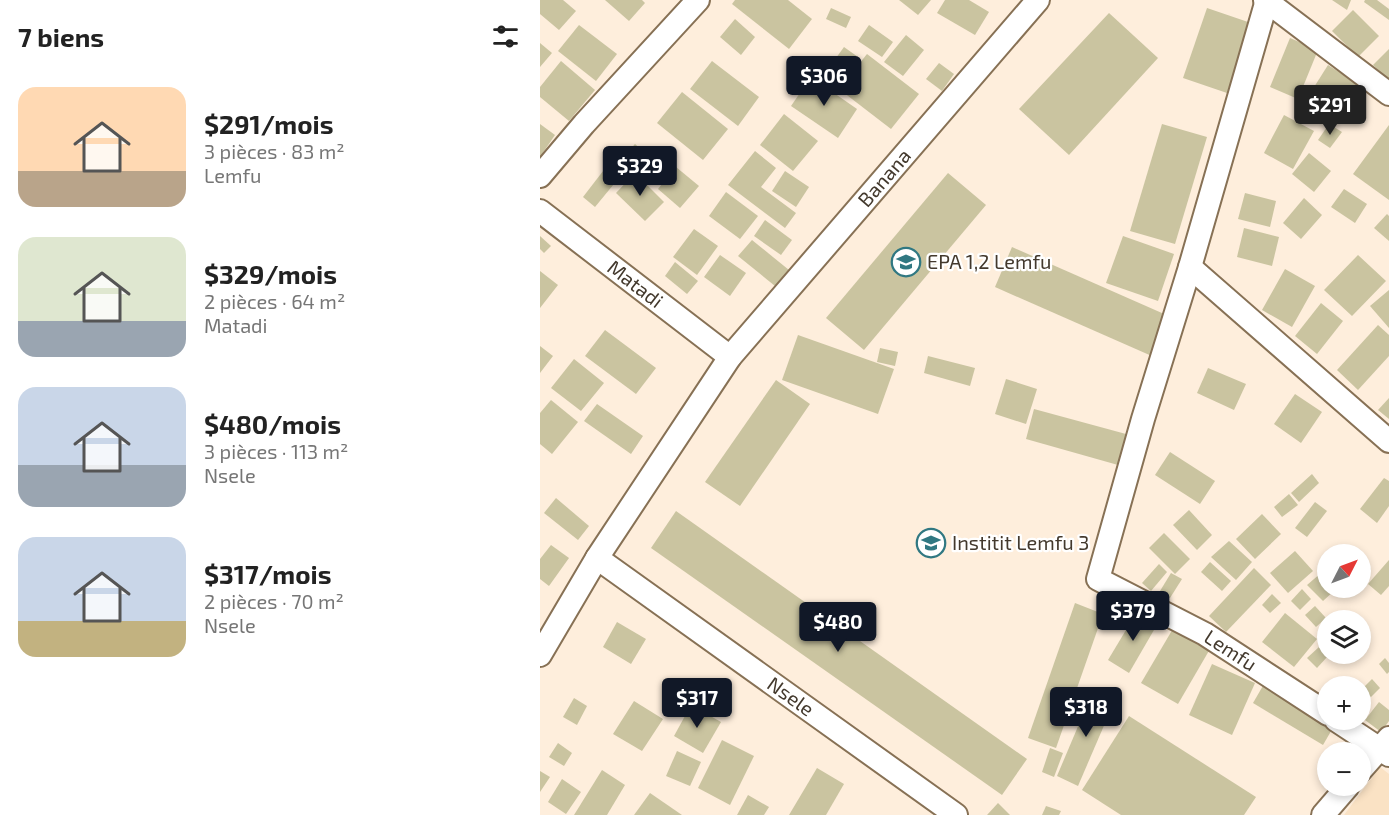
<!DOCTYPE html>
<html lang="fr">
<meta charset="utf-8">
<style>
:root{--surface:#fff;--page:#f2f2f2;--text:#222;--muted:#767676;--accent:#111827}
body{margin:0;font-family:"Exo 2",sans-serif;background:var(--page);color:var(--text);height:100vh;display:flex;flex-direction:column;font-size:22px;white-space:nowrap}
*{box-sizing:border-box;margin:0}
p{font-size:20px;color:var(--muted)}
.icon{flex:none;width:33px;height:33px;fill:none;stroke:currentColor;stroke-width:2;stroke-linecap:round;stroke-linejoin:round}
.map{position:relative;flex:1;overflow:hidden}
.details{display:flex;flex-direction:column;background:var(--surface);width:540px}
.details>*{flex:none}
.needle{width:39px;rotate:48deg}
.fabs{position:absolute;left:777px;top:544px;display:grid;gap:12px}
.fabs a{display:grid;place-items:center;width:54px;height:54px;border-radius:50%;background:var(--surface);box-shadow:0 3px 9px #0003;font-size:30px}
.price{position:absolute;translate:-50% -51px;padding:0 14px;border-radius:6px;background:var(--accent);color:#fff;font-size:20px;line-height:39px;filter:drop-shadow(0 2px 3px #0008)}
.price::after{content:'';position:absolute;left:50%;top:36px;width:18px;height:14px;margin-left:-9px;background:inherit;clip-path:polygon(0 0,100% 0,50% 100%)}
.price.current{background:#222;color:#fff}
ul{padding:0;list-style:none}
li{display:flex;align-items:center;gap:18px;height:150px;padding:0 18px}
li span{display:grid;place-items:center;flex:none;width:168px;height:120px;border-radius:18px;color:#555}
li>.icon{margin-inline-start:auto}
span .icon{width:72px;height:72px;fill:#fffc;stroke-width:1}
li b{font-size:26px}
h2{display:flex;justify-content:space-between;align-items:center;height:72px;padding:0 18px;font-size:26px}
main{display:flex;flex:1;min-height:0}
.map>svg:first-child{display:block}
.built{fill:#fae2c4}
.building{fill:#cac4a0}
.lines{fill:none;stroke-linecap:round;stroke-linejoin:round}
.minor-casing{stroke:#877155;stroke-width:26}
.minor{stroke:#fff;stroke-width:22}
.labels{text-anchor:middle;stroke-width:4.5;stroke-linejoin:round;paint-order:stroke}
.street-label{font-size:20px;fill:#43392d;stroke:#fff}
.poi-label{font-size:20px;fill:#43392d;stroke:#fff;text-anchor:start}
</style>
<main>
<section class="details">
<h2>7 biens<svg class="icon" aria-label="filters" viewBox="0 0 24 24"><path d="M4 7h16M4 17h16"/><circle cx="9" cy="7" r="2"/><circle cx="15" cy="17" r="2"/></svg></h2>
<ul>
<li><span style="background:linear-gradient(#ffd9b3 70%,#b9a48a 0)"><svg class="icon" aria-label="home" viewBox="0 0 24 24"><path d="M3 11l9-7 9 7M6 9v11h12V9"/></svg></span><div><b>$291/mois</b><p>3 pièces · 83 m²</p><p>Lemfu</p></div></li>
<li><span style="background:linear-gradient(#dfe7d0 70%,#9aa5b1 0)"><svg class="icon" aria-label="home" viewBox="0 0 24 24"><path d="M3 11l9-7 9 7M6 9v11h12V9"/></svg></span><div><b>$329/mois</b><p>2 pièces · 64 m²</p><p>Matadi</p></div></li>
<li><span style="background:linear-gradient(#c9d6e8 65%,#9aa5b1 0)"><svg class="icon" aria-label="home" viewBox="0 0 24 24"><path d="M3 11l9-7 9 7M6 9v11h12V9"/></svg></span><div><b>$480/mois</b><p>3 pièces · 113 m²</p><p>Nsele</p></div></li>
<li><span style="background:linear-gradient(#c9d6e8 70%,#c2b280 0)"><svg class="icon" aria-label="home" viewBox="0 0 24 24"><path d="M3 11l9-7 9 7M6 9v11h12V9"/></svg></span><div><b>$317/mois</b><p>2 pièces · 70 m²</p><p>Nsele</p></div></li>
</ul>
</section>
<div class="map">
<svg width="849" height="815" viewBox="0 0 849 815">
<rect width="100%" height="100%" fill="#feeedc"/>
<!-- built -->
<path class="built" d="M840 767 849 774V815H804Z"/>
<!-- building -->
<g class="building">
<path d="M0 0H23L36 11 19 30 0 14Z"/>
<path d="M65 0H102L105 3 89 21Z"/>
<path d="M195 0H248L272 19 249 49 192 4Z"/>
<path d="M359 0H391L378 15Z"/>
<path d="M405 0H429L449 12 435 35 397 13Z"/>
<path d="M792 0H811L807 10Z"/>
<path d="M825 0H837L849 9V20L824 2Z"/>
<path d="M291 8 311 17 306 28 286 19Z"/>
<path d="M667 8 711 23 687 93 643 78Z"/>
<path d="M813 10 839 36 818 57 792 31Z"/>
<path d="M569 13 618 58 529 155 479 109Z"/>
<path d="M195 19 215 37 201 55 180 37Z"/>
<path d="M39 25 77 54 56 81 18 51Z"/>
<path d="M329 25 353 42 342 57 318 41Z"/>
<path d="M366 35 384 50 363 76 344 62Z"/>
<path d="M750 38 778 50 758 99 730 87Z"/>
<path d="M0 43 12 53 0 67Z"/>
<path d="M304 47 318 57 310 68 296 58Z"/>
<path d="M849 49V80L833 65Z"/>
<path d="M327 54 379 94 351 129 299 89Z"/>
<path d="M21 61 55 90 29 121 0 97V87Z"/>
<path d="M172 61 219 97 198 126 150 89Z"/>
<path d="M399 63 414 74 402 91 386 79Z"/>
<path d="M788 65 816 83 792 121 764 103Z"/>
<path d="M271 77 317 109 298 138 251 106Z"/>
<path d="M142 92 188 129 163 160 117 123Z"/>
<path d="M244 114 278 141 253 171 220 145Z"/>
<path d="M744 115 774 131 753 169 724 153Z"/>
<path d="M0 124 15 135 0 157Z"/>
<path d="M622 124 667 137 635 244 590 231Z"/>
<path d="M789 124 802 132 790 148 778 140Z"/>
<path d="M849 125V200L813 174Z"/>
<path d="M95 144 105 153 94 166 84 156Z"/>
<path d="M215 151 236 168 221 187 256 213 245 228 188 185Z"/>
<path d="M769 153 791 171 774 192 752 174Z"/>
<path d="M70 162 83 173 55 207 43 197Z"/>
<path d="M136 167 159 186 140 208 118 189Z"/>
<path d="M245 171 269 187 256 207 232 191Z"/>
<path d="M95 173 124 202 105 221 76 193Z"/>
<path d="M408 173 446 205 324 350 286 318Z"/>
<path d="M804 189 827 204 815 223 791 207Z"/>
<path d="M186 192 218 216 200 239 169 216Z"/>
<path d="M705 193 736 201 730 227 698 219Z"/>
<path d="M764 198 782 215 761 239 743 223Z"/>
<path d="M847 214 849 216V241L834 228Z"/>
<path d="M225 220 252 240 241 255 214 236Z"/>
<path d="M704 228 739 237 732 266 697 257Z"/>
<path d="M154 229 178 246 157 275 133 257Z"/>
<path d="M0 236 11 246 4 253 0 249Z"/>
<path d="M583 236 634 254 618 301 566 283Z"/>
<path d="M212 240 249 270 235 286 198 256Z"/>
<path d="M472 247 631 317 614 357 455 287Z"/>
<path d="M180 255 206 273 190 296 164 277Z"/>
<path d="M818 255 846 281 812 316 784 290Z"/>
<path d="M135 262 158 281 147 294 125 276Z"/>
<path d="M745 269 775 286 752 327 722 310Z"/>
<path d="M0 271 18 285 0 308Z"/>
<path d="M849 290V328L830 306Z"/>
<path d="M781 303 803 321 777 354 755 336Z"/>
<path d="M838 325 849 335V356L818 390 797 370Z"/>
<path d="M65 330 116 368 96 394 45 356Z"/>
<path d="M258 335 354 369 338 414 242 380Z"/>
<path d="M0 346 13 356 0 373Z"/>
<path d="M340 348 358 352 355 366 337 362Z"/>
<path d="M388 356 435 368 430 386 384 373Z"/>
<path d="M34 359 64 383 41 411 11 388Z"/>
<path d="M668 368 706 384 694 410 657 393Z"/>
<path d="M466 379 497 389 486 424 455 414Z"/>
<path d="M236 380 270 404 200 506 165 482Z"/>
<path d="M755 394 782 412 761 443 734 424Z"/>
<path d="M849 398V419L838 410Z"/>
<path d="M11 400 38 422 12 454 0 444V413Z"/>
<path d="M57 404 103 436 91 454 44 421Z"/>
<path d="M494 409 586 434 578 465 486 439Z"/>
<path d="M630 452 675 481 660 504 615 475Z"/>
<path d="M772 474 779 483 759 502 751 493Z"/>
<path d="M844 478 849 481V506L837 523 820 509Z"/>
<path d="M749 494 758 505 742 517 734 507Z"/>
<path d="M16 498 49 526 38 540 4 513Z"/>
<path d="M775 502 787 511 767 537 755 528Z"/>
<path d="M649 510 672 535 657 550 633 525Z"/>
<path d="M136 511 487 759 462 795 111 548Z"/>
<path d="M722 514 741 534 715 559 696 539Z"/>
<path d="M624 533 650 559 635 574 609 548Z"/>
<path d="M689 541 712 562 696 580 671 557Z"/>
<path d="M11 545 29 558 9 586 0 579V559Z"/>
<path d="M755 551 773 571 748 593 730 573Z"/>
<path d="M820 560 831 569 820 581Z"/>
<path d="M849 560V586L841 595 828 584Z"/>
<path d="M670 562 691 581 682 591 661 572Z"/>
<path d="M619 564 627 572 611 591 602 583Z"/>
<path d="M714 568 731 585 686 632 669 616Z"/>
<path d="M631 573 642 579 630 598 620 591Z"/>
<path d="M781 573 788 581V588H794L795 590 783 601 767 585Z"/>
<path d="M762 589 771 599 760 610 751 601Z"/>
<path d="M732 594 741 603 730 613 722 605Z"/>
<path d="M535 603 563 614 516 748 488 738Z"/>
<path d="M775 606 786 618 776 627 765 615Z"/>
<path d="M598 610 618 623 589 673 568 660Z"/>
<path d="M745 613 777 639 754 667 722 642Z"/>
<path d="M77 622 106 639 91 664 63 647Z"/>
<path d="M634 627 670 649 638 704 601 683Z"/>
<path d="M779 647 788 656 777 668 767 658Z"/>
<path d="M845 658 849 663V672L847 674 839 664Z"/>
<path d="M672 664 715 683 692 735 649 715Z"/>
<path d="M832 679 840 688 831 697 822 689Z"/>
<path d="M724 684 794 726 783 745 713 703Z"/>
<path d="M553 691 575 700 538 786 517 776Z"/>
<path d="M34 698 47 706 37 725 23 717Z"/>
<path d="M94 701 123 719 102 751 73 734Z"/>
<path d="M839 702 849 710V721L841 732 825 720Z"/>
<path d="M151 705 181 722 163 753 134 736Z"/>
<path d="M589 716 716 797 704 815H581L542 790Z"/>
<path d="M182 740 214 756 190 805 158 788Z"/>
<path d="M18 743 32 753 24 766 9 757Z"/>
<path d="M510 748 523 753 514 777 502 772Z"/>
<path d="M137 751 161 762 150 786 126 776Z"/>
<path d="M277 768 304 784 286 815H249Z"/>
<path d="M62 770 85 785 67 815H34Z"/>
<path d="M0 771 10 777 0 792Z"/>
<path d="M22 779 41 792 26 814 8 802Z"/>
<path d="M110 793 142 815H94Z"/>
<path d="M208 795 229 807 224 815H197Z"/>
<path d="M458 803 470 815H447Z"/>
<path d="M506 806 521 811 519 815H502Z"/>
</g>
<g class="lines">
<!-- minor casing -->
<g class="minor-casing">
<g id="minor">
<path d="M725 0 849 94"/>
<path id="s1" d="M727 0 650 267 603 419 558 579 665 634 788 714"/>
<path d="M0 176 44 124 158 0"/>
<path id="s2" d="M0 211 190 357"/>
<path d="M650 267 849 441"/>
<path id="s3" d="M57 558 416 815"/>
<path id="s4" d="M0 655 57 558 190 357 498 0"/>
<path d="M796 720 849 755"/>
<path d="M820 771 849 738"/>
<path d="M783 815 808 786"/>
</g>
</g>
<!-- minor -->
<use href="#minor" class="minor"/>
</g>
<!-- icons -->
<defs>
<g id="school-ring" transform="scale(1.5)"><circle r="9.5" fill="#fff" stroke="#307882" stroke-width="1.5"/><path d="M0-5L7-2L0 1L-7-2ZM-4 1L0 2.5L4 1V4Q0 6-4 4Z" fill="#307882"/></g>
</defs>
<g fill-rule="evenodd">
<use href="#school-ring" x="366" y="262"/>
<use href="#school-ring" x="391" y="543"/>
</g>
<g class="labels">
<!-- street labels -->
<g class="street-label">
<text dy="7" stroke="none"><textPath href="#s4" startOffset="590">Banana</textPath></text>
<text dy="7" stroke="none"><textPath href="#s2" startOffset="120">Matadi</textPath></text>
<text dy="7" stroke="none"><textPath href="#s1" startOffset="754">Lemfu</textPath></text>
<text dy="7" stroke="none"><textPath href="#s3" startOffset="238">Nsele</textPath></text>
</g>
<!-- poi labels -->
<g class="poi-label">
<text x="387" y="269">EPA 1,2 Lemfu</text>
<text x="412" y="550">Institit Lemfu 3</text>
</g>
</g>
</svg>
<div class="fabs">
<a><svg class="needle" viewBox="-14 -14 28 28"><path d="M0-13l5 13h-10z" fill="#e53935"/><path d="M0 13l5-13h-10z" fill="#767676"/></svg></a>
<a><svg class="icon" aria-label="layers" viewBox="0 0 24 24"><path d="M12 4l9 5-9 5-9-5zM3 14l9 5 9-5"/></svg></a>
<a>+</a>
<a>−</a>
</div>
<b class="price" style="left:284px;top:107px">$306</b>
<b class="price current" style="left:790px;top:136px">$291</b>
<b class="price" style="left:100px;top:197px">$329</b>
<b class="price" style="left:593px;top:642px">$379</b>
<b class="price" style="left:298px;top:653px">$480</b>
<b class="price" style="left:157px;top:729px">$317</b>
<b class="price" style="left:546px;top:738px">$318</b>
</div>
</main>
